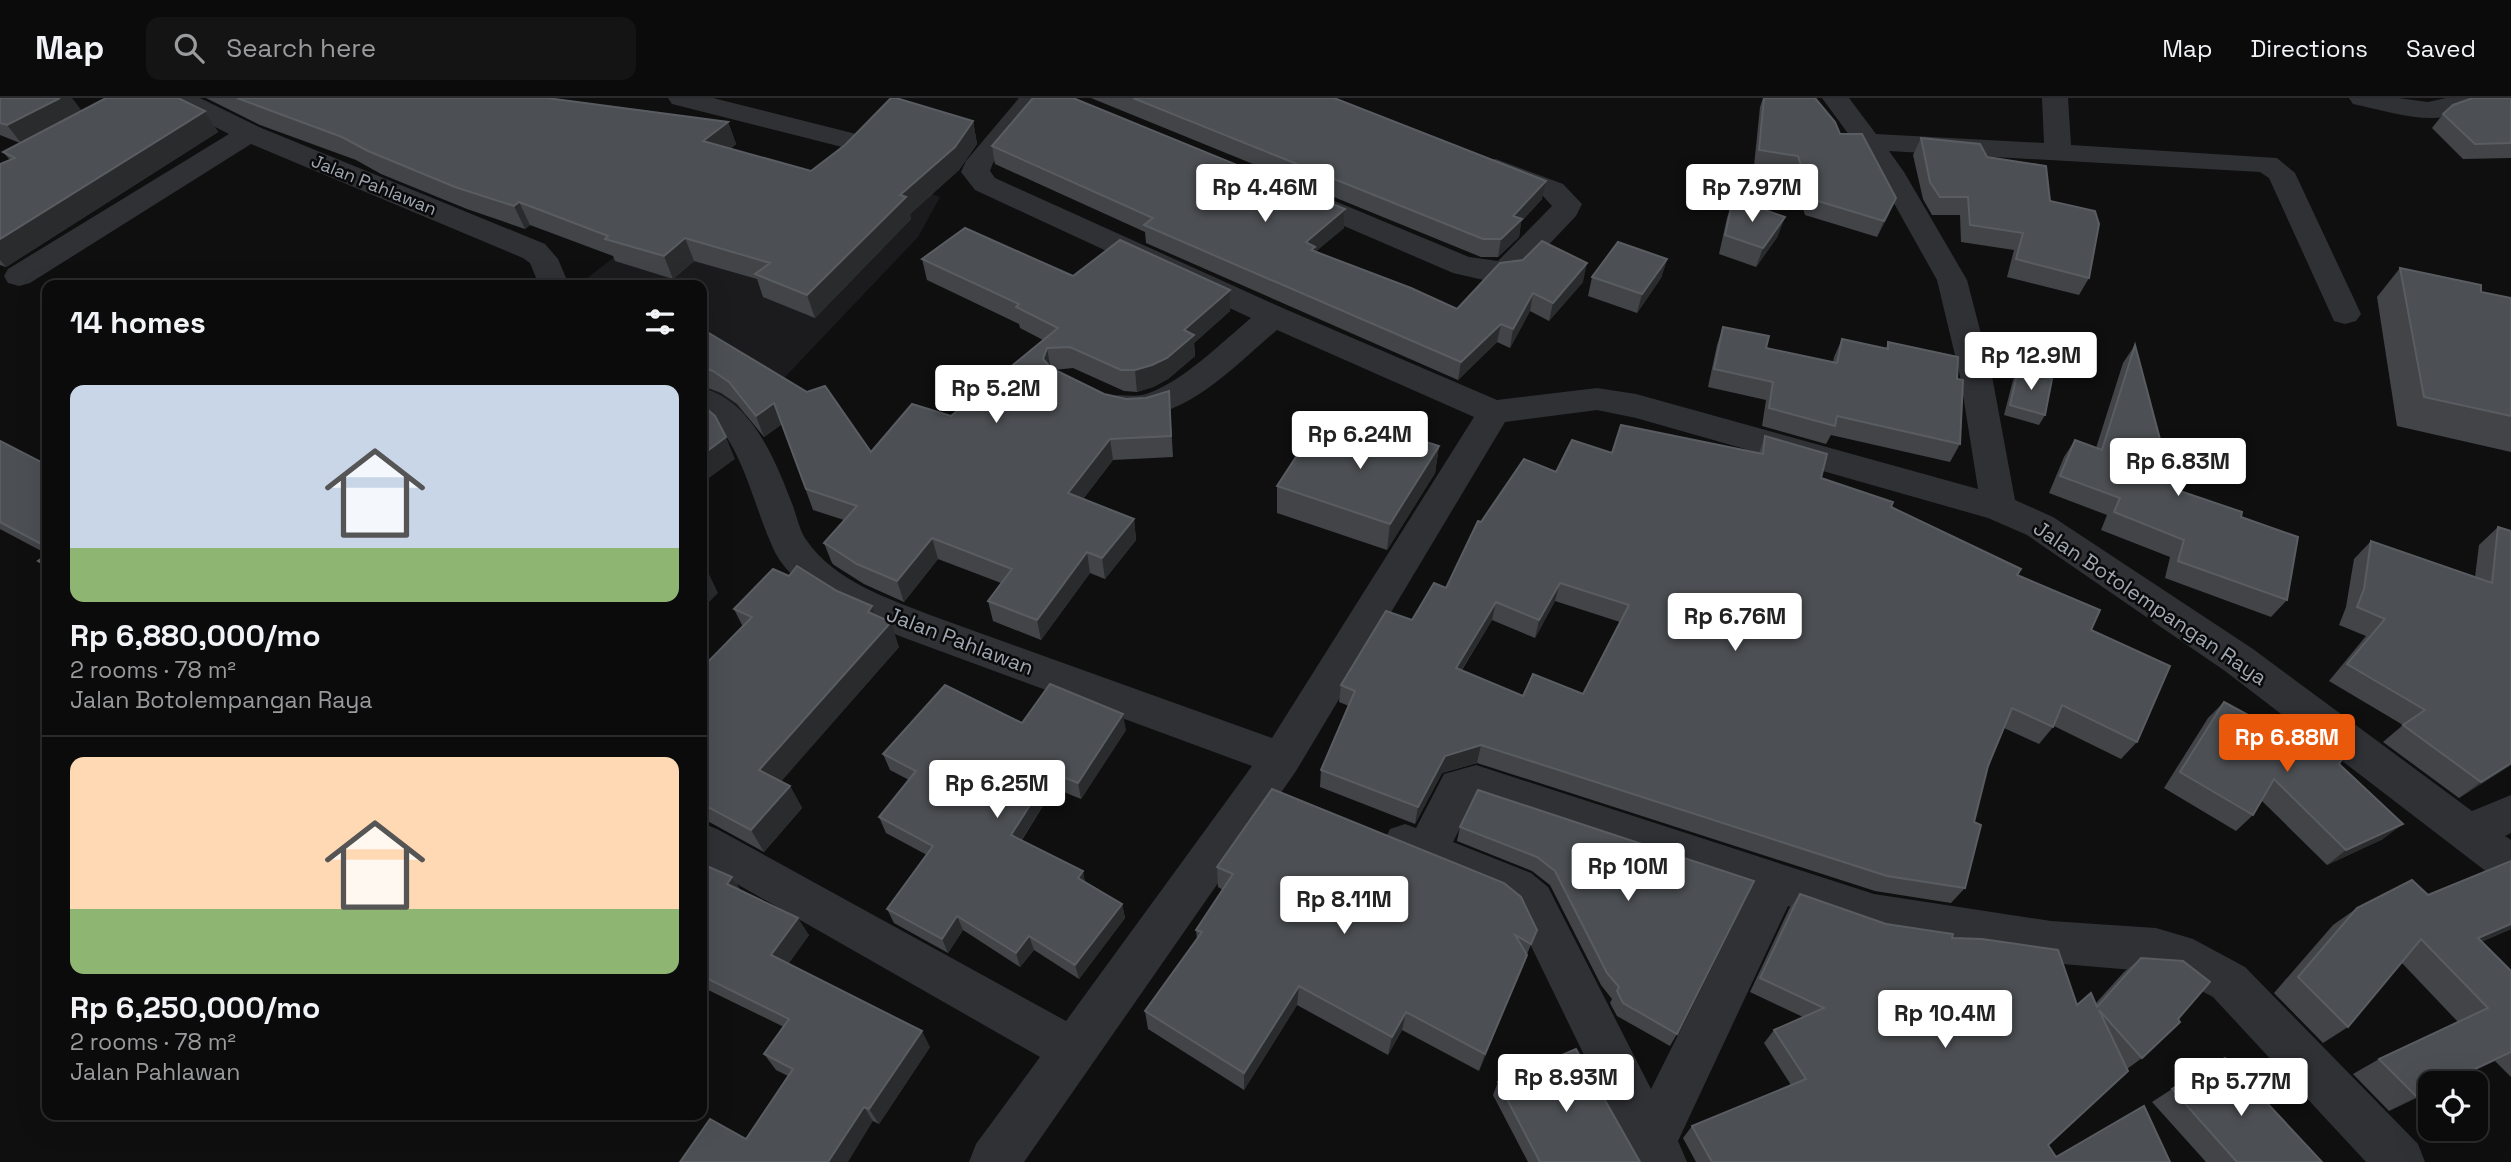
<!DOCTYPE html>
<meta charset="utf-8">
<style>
:root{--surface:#0b0b0c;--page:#141415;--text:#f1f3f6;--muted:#9a9b9d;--line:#2b2b2d;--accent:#ea580c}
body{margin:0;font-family:"Space Grotesk",sans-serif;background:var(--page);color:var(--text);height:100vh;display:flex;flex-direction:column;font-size:26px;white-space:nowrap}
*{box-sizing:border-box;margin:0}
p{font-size:23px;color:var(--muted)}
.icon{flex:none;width:38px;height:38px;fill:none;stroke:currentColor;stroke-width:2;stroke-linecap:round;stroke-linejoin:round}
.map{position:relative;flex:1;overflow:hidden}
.details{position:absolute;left:42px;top:182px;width:665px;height:840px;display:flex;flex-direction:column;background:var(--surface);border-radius:14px;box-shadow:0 7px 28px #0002,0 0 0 2px var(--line)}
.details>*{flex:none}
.tools{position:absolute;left:2418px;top:973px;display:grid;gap:14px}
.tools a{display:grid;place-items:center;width:70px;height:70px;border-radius:14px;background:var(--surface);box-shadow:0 7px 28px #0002,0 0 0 2px var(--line);font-size:35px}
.price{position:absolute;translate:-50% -60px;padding:0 16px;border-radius:7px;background:#fff;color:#222;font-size:23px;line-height:46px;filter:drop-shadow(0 2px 4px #0008)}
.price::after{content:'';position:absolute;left:50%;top:42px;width:21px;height:16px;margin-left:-10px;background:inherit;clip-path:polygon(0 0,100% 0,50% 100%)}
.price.current{background:var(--accent);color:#fff}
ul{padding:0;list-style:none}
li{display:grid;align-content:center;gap:14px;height:371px;padding:0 28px}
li+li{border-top:2px solid var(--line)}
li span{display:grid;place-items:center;height:217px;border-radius:14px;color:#555}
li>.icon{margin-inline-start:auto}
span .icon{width:126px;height:126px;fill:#fffc;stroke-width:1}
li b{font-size:30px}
h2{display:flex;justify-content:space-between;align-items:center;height:84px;padding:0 28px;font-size:30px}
header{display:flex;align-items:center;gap:42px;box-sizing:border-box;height:98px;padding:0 35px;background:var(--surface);border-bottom:2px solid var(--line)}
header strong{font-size:33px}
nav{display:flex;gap:38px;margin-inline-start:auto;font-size:24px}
.search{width:490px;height:63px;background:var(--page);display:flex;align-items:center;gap:18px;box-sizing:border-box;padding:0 24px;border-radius:14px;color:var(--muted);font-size:26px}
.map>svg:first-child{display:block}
.built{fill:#1b1b1d}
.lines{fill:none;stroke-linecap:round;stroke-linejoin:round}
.street{fill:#303135;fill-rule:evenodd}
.wall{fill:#424448;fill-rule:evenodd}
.shaded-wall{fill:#292b2d}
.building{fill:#4c4f53;stroke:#595d62;stroke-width:2;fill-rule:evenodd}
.labels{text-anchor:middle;stroke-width:5;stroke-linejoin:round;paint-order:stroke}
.far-street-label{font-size:18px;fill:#9fa7b2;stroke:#0a0a0b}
.street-label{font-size:21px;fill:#9fa7b2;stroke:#0a0a0b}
</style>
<header>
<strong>Map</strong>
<div class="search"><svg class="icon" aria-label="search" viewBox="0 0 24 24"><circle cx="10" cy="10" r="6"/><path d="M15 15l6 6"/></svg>Search here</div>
<nav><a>Map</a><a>Directions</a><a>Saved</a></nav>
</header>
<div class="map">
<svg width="2511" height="1064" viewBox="0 0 2511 1064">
<rect width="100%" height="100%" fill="#0f0f10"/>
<!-- built -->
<path class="built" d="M865 74 940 99 918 139 747 319 702 289V187H578L701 92Z"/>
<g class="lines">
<!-- street -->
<g class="street">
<path d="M166 0H200L259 29 545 146 558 161 569 187H539L530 165 523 160 251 46 30 185 19 188 8 185 4 178 8 171 229 36 170 6Z"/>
<path d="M668 0H713L864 38 868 44 864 50 854 52 672 6Z"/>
<path d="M1019 0H1046L993 65 990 73 995 80 1285 211 1497 302 1597 290 1636 296 1978 391 1960 278 1937 182 1877 75 1822 0H1849L1876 36 2044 45 2042 0H2068L2071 47 2277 60 2295 75 2361 216 2356 223 2345 226 2334 223 2269 80 2260 74 1889 53 1904 74 1967 182 1992 278 2015 402 2053 419 2253 551 2472 713 2511 697V735L2505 738 2511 742V787L2496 781 2225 573 2027 437 1988 420 1636 320 1597 312 1505 324 1296 673 1024 1064H969L976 1046 1040 959 702 766V725L717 731 1066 923 1252 668 902 539C860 521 793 495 773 450 758 417 750 382 733 350L726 338 702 319V290C753 303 776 364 793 408 797 419 800 434 807 443 835 483 887 500 930 517L1272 640 1474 319 1277 232C1230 271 1176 334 1109 315L1104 307 1109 299C1122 295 1134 300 1146 296 1183 284 1222 244 1251 220L975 92 961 74 966 63Z"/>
<path d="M2349 0H2398L2428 4 2446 0H2477C2453 35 2395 15 2362 8L2353 6Z"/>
<path d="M1496 61 1563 86 1582 106 1576 118 1518 179 1488 183 1453 175 1286 103 1282 97 1286 91 1296 88 1306 91 1469 159 1498 163 1552 108 1543 98 1486 75 1482 69 1486 63Z"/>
<path d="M1476 667 1874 796 2051 823 2156 830 2193 841 2245 869 2418 1046 2425 1064H2366L2213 899 2168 875 2051 865 1874 838 1788 808 1678 1043 1687 1064H1636L1516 817 1499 803 1390 759 1383 745 1390 731 1405 726 1416 730 1444 676ZM1476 703 1749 795 1651 991 1548 789 1531 775 1453 744 1473 704Z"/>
</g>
</g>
<!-- wall -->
<g class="wall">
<path d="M0 0 82 13H205L218 34 6 169 0 167V66L10 62 3 54 20 45 0 37Z"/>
<path d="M206 0H547L728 24 736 46 730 51 811 73 973 23 977 46 959 72 910 116 911 121 815 220 763 199 757 181 694 163 673 181 615 163 613 158 530 127 525 131 467 111 381 76 356 62 260 27Z"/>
<path d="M1091 0H1334L1542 101 1521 124 1519 139 1498 159H1481Z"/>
<path d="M1763 0H1815L1840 36 1889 116 1877 139 1805 117 1792 74 1754 68 1760 9Z"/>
<path d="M2511 0V60L2463 61 2432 30 2443 16Z"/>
<path d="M1921 40 1987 59 2050 103 2089 180 2079 197 2007 179 2014 152 1961 144 1960 117H1932L1923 101 1913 57Z"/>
<path d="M992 48 1345 111 1344 130 1316 153 1457 211 1583 184 1549 223 1530 213 1510 250 1497 244 1458 282 1146 145 1145 134 995 66Z"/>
<path d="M1733 101 1778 138 1756 169 1719 156 1727 120Z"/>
<path d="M922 161 1073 178 1230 213 1194 245 1195 258 1168 281 1153 289 1137 294 1124 293 1073 270 1054 272 1104 296 1126 301 1146 300 1169 293 1173 359 1113 362 1083 401 1134 421 1136 442 1105 481 1090 475 1041 542 993 523 988 503 1001 485 938 461 904 504 864 486 834 467 832 465 824 445 844 422 813 412 782 326 764 339 737 306 721 295 703 288H702V231L871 354 951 318 1043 242 1020 230 1019 226 927 182Z"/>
<path d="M1667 161 1661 180 1637 215 1588 198 1592 179Z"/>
<path d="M2400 170 2481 194 2511 200V354L2397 328 2377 199Z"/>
<path d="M1723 229 1766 250 1833 264 1834 259 1842 241 1886 250 1888 244 1957 281 1960 346 1950 364 1831 337 1826 346 1762 328 1766 302 1708 289 1717 247Z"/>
<path d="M2135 247 2161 345 2175 381 2177 392 2241 419 2287 502 2271 519 2165 480 2170 459 2101 432 2107 417 2049 395 2064 359 2075 342 2096 350 2123 265Z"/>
<path d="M2018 272 2045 317 2039 327 2004 317 2013 282Z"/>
<path d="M1765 338 1821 380 1891 409 2017 477 2091 532 2137 644 2121 661 2054 628 2039 646 2004 630 1988 668 1974 724 1965 790 1951 805 1875 793 1477 665 1442 675 1415 726 1320 689 1321 672 1349 608 1339 604 1341 587 1446 490 1481 424 1556 374 1612 355H1759ZM1555 503 1620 524 1583 596 1523 598 1462 572 1492 522 1535 540Z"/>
<path d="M0 343 47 367V456L0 431Z"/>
<path d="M1359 344 1439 348 1435 375 1387 452 1277 415V388Z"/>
<path d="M2498 429 2511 667 2459 700 2383 644 2403 627 2329 583 2366 538 2339 527 2346 509 2354 461 2371 443 2475 479 2479 447Z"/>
<path d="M734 511 875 517 899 549 781 683 790 688 802 710 764 754 702 720V570L743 529Z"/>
<path d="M2224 604 2292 641 2310 624 2339 666 2383 741 2327 767 2262 703 2253 717 2236 733 2164 690 2208 620Z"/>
<path d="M1022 625 1126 632 1081 701 1054 690 1022 742 1086 784 1122 806 1125 820 1079 881 1034 852 1020 869 963 832 948 855 894 825 887 811 927 757 886 735 879 719 909 682 890 672 883 656Z"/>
<path d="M1460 729 1754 783 1677 936 1670 948 1617 918 1610 905 1612 901 1601 887 1550 787 1532 773 1457 743Z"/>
<path d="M2511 763V831L2481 844 2511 873V979L2495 963 2448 985H2431V993L2389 1013 2353 976 2379 961 2458 924 2401 864 2348 929 2323 945 2274 895 2333 827 2357 810 2428 797Z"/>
<path d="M702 766 732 779 741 793 809 837 788 866 930 949 879 1026 873 1023 746 1041 788 978 776 972 764 956 784 929 702 889Z"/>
<path d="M1217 769 1537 832 1479 973 1402 932 1388 957 1297 907 1244 992 1148 931 1145 913 1197 841 1196 832 1223 792 1218 789Z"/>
<path d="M1800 796 1886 826 1952 840 2077 906 2096 905 2124 874 2141 860 2142 960 2127 971 2048 1047 2056 1059 2170 1064H1696L1683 1040 1692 1028 1791 987 1764 945 1774 932 1803 919 1750 894 1789 811Z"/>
<path d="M1498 984 1640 1064H1528L1493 997Z"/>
<path d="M2172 991 2322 1064H2206L2152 1004Z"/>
</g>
<!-- shaded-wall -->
<g class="shaded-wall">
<path d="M60 0H72L82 13 21 45 7 27Z"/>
<path d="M205 13 218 34 6 169 0 162V141Z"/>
<path d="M973 23 977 46 959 72 910 116 911 121 815 220 807 197 900 97Z"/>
<path d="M728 24 736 46 711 66 703 43Z"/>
<path d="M1546 83 1542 101 1521 124 1519 139 1498 159 1501 141 1513 118Z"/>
<path d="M1896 100 1889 116 1877 139 1884 123Z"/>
<path d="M519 104 530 127 525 131 514 108Z"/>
<path d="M1345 111 1344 130 1315 154V167L1306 144Z"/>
<path d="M1785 119 1778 138 1756 169 1763 150Z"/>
<path d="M685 140 694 163 673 181 664 158Z"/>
<path d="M1667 161 1661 180 1637 215 1642 196Z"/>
<path d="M1587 165 1583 184 1549 223 1553 205Z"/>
<path d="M1230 192V213L1194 245 1195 258 1168 281 1153 289 1137 294 1135 272Z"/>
<path d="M1533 195 1530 213 1510 250 1513 231Z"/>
<path d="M1501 226 1497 244 1458 282 1461 264Z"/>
<path d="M1047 250 1051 272 1043 261Z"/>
<path d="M774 305 782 326 764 339 756 318Z"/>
<path d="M726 339 735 361 702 385V357Z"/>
<path d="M1110 341 1113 362 1071 416 1068 395Z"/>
<path d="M1439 348 1435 375 1387 452 1390 426Z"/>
<path d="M1134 421 1136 442 1105 481 1102 460Z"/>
<path d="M932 440 938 461 904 504 897 483Z"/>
<path d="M1087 454 1090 475 1041 542 1037 522Z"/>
<path d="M706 470 718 495 702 511V474Z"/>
<path d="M1560 485 1555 503 1535 540 1539 522Z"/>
<path d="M1496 504 1492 522 1452 587 1456 570Z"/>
<path d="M872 508 881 533 868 514Z"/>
<path d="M891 524 899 549 772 694 759 672Z"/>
<path d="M1123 616 1126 632 1081 701 1078 685Z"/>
<path d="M1481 647 1477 665 1442 675 1415 726 1418 709 1445 658Z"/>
<path d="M2511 665V667L2459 700 2481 684Z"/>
<path d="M1051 674 1054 690 1015 752 1011 737Z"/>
<path d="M790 688 802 710 764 754 751 732Z"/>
<path d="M2403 726 2383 741 2327 767 2346 752Z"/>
<path d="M1083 773 1086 788 1078 780Z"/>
<path d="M732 779 744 798 727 786Z"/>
<path d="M1122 806 1125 820 1079 881 1075 867Z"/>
<path d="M957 818 963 832 948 855 942 841Z"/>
<path d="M798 820 809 837 782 875 771 857Z"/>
<path d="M2511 826V831L2450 857 2478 840Z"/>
<path d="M1029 838 1034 852 1020 869 1016 855Z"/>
<path d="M1527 857 1520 876 1479 973 1485 956Z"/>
<path d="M1299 888 1297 907 1244 992V975Z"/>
<path d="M1406 914 1402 932 1388 957 1392 939Z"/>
<path d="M922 933 930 949 879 1026 869 1011Z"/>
<path d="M2511 955 2448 985H2445Z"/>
<path d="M2431 992V993L2389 1013Z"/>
<path d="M864 1009 873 1023 848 1064H828Z"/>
</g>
<!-- building -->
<g class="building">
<path d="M0 0H60L7 27 0 25Z"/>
<path d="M106 0H178L205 13 0 141V66L15 60 3 54Z"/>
<path d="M237 0H547L728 24 703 43 811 73 845 47 891 0H896L973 23 955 49 900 97 906 99 807 197 755 176 770 165 685 140 664 158 605 141 608 138 519 104 514 108 455 89 368 53 342 39Z"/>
<path d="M1033 0H1073L1345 111 1306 144 1315 149 1311 152 1411 190 1457 211 1500 165 1523 162 1542 143 1587 165 1553 205 1533 195 1513 231 1501 226 1461 264 1144 127 1153 120 992 48Z"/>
<path d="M1133 0H1334L1546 83 1513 118 1522 121 1501 141H1483Z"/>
<path d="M1764 0H1815L1835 24 1840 36H1862L1896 100 1884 123 1811 101 1798 58 1759 52Z"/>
<path d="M2473 0H2511V45L2475 46 2443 16 2453 7Z"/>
<path d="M1921 40 1980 46 1987 59 2046 68 2050 103 2095 113 2099 126 2089 180 2016 161 2023 135 1970 127 1968 99H1940L1930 84Z"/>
<path d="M1733 101 1785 119 1763 150 1725 137Z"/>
<path d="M965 130 1073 178 1120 142 1230 192 1184 232 1194 237 1167 260 1152 267 1135 272H1121L1070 249 1047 250 1043 261 1051 270 1104 296 1126 301 1146 300 1169 293 1171 338 1110 341 1068 395 1134 421 1102 460 1087 454 1037 522 988 503 1012 471 932 440 897 483 857 466 826 446 824 445 857 408 806 391 774 305 756 318 729 284 713 273 702 269V231L807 294 825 288 871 354 912 306 951 318 1058 230 1016 209 1019 206 922 161Z"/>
<path d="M1618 144 1667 161 1642 196 1592 179Z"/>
<path d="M2400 170 2481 187V194L2511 200V318L2424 299Z"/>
<path d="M1723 229 1769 238 1766 250 1837 265 1842 241 1888 251V244L1958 259 1957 281 1963 282 1960 346 1837 318 1835 328 1769 310 1773 284 1714 271Z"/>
<path d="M2135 247 2161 345 2182 353 2175 381 2181 383 2177 392 2242 414 2241 419 2298 439 2287 502 2178 463 2184 442 2114 414 2120 400 2060 378 2075 342 2102 352Z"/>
<path d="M2018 272 2052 281 2045 317 2010 307Z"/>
<path d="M702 307 715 318 726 339 702 357Z"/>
<path d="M1370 326 1439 348 1390 426 1277 388 1315 330 1359 344Z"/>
<path d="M1621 327 1763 356 1765 338 1827 356 1821 380 1893 404 1891 409 2021 471 2017 477 2100 512 2091 532 2170 568 2137 644 2062 607 2053 629 2012 610 1988 668 1974 724 1981 727 1965 790 1887 778 1481 647 1445 658 1418 709 1321 672 1355 593 1341 587 1386 513 1412 522 1434 485 1446 490 1478 423 1481 424 1524 361 1556 374 1572 342 1612 355ZM1560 485 1629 507 1583 596 1533 576 1523 598 1456 570 1496 504 1539 522Z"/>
<path d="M0 343 47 367V449L0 424Z"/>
<path d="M2498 429 2511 433V665L2481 684 2403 627 2425 612 2347 566 2385 521 2357 509 2364 491 2371 443 2492 485Z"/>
<path d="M47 457V468L38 463Z"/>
<path d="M797 468 837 493 872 508 868 514 891 524 759 672 790 688 751 732 702 706V570L752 519 734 511 773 471 789 478Z"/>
<path d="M1050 586 1123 616 1078 685 1051 674 1011 737 1083 773 1078 780 1122 806 1075 867 1029 838 1016 855 957 818 942 841 887 811 933 748 879 719 916 673 883 656 945 587 1022 625Z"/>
<path d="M2224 604 2298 644 2310 624 2351 646 2339 666 2403 726 2346 752 2274 681 2253 717 2180 674Z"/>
<path d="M1272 691 1504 785 1521 799 1537 832 1531 846 1515 837 1527 857 1485 956 1406 914 1392 939 1299 888 1244 975 1145 913 1202 834 1196 832 1233 776 1217 769Z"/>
<path d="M1478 692 1754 783 1677 936 1623 905 1617 893 1619 889 1607 875 1555 773 1537 759 1460 729Z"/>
<path d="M2511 763V826L2478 840 2511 873V954L2445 985H2431V992L2417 999 2379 961 2488 910 2421 841 2348 929 2298 879 2357 810 2412 782 2428 797Z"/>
<path d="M702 766 732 779 727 786 798 820 771 857 922 933 869 1011 864 1009 828 1064H680L710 1021 746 1041 793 971 764 956 789 921 702 878Z"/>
<path d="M1800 796 1886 826 1953 836 1952 840 1982 841 2058 852 2077 907 2091 895 2097 909 2141 860 2183 863 2210 884 2178 921 2180 924 2142 960 2099 912 2128 973 2048 1047 2056 1059 2144 1008 2170 1064H1712L1692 1028 1806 981 1774 932 1824 910 1760 880Z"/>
<path d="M1576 951 1640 1064H1540L1498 984Z"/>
<path d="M2225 960 2322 1064H2237L2172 991Z"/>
</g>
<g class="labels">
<!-- far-street labels -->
<g class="far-street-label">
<text transform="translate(374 87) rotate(22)" y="6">Jalan Pahlawan</text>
</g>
<!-- street labels -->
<g class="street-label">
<text transform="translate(2150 505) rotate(34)" y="7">Jalan Botolempangan Raya</text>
<text transform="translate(960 543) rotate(21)" y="7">Jalan Pahlawan</text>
</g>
</g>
</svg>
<div class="tools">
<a><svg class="icon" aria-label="locate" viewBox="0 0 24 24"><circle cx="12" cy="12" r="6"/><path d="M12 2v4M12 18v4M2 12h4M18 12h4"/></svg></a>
</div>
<b class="price" style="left:1265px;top:126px">Rp 4.46M</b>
<b class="price" style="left:1752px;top:126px">Rp 7.97M</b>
<b class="price" style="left:2031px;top:294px">Rp 12.9M</b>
<b class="price" style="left:996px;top:327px">Rp 5.2M</b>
<b class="price" style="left:1360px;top:373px">Rp 6.24M</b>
<b class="price" style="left:2178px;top:400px">Rp 6.83M</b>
<b class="price" style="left:1735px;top:555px">Rp 6.76M</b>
<b class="price current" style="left:2287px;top:676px">Rp 6.88M</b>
<b class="price" style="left:997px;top:722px">Rp 6.25M</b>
<b class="price" style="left:1628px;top:805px">Rp 10M</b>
<b class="price" style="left:1344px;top:838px">Rp 8.11M</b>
<b class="price" style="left:1945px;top:952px">Rp 10.4M</b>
<b class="price" style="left:1566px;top:1016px">Rp 8.93M</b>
<b class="price" style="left:2241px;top:1020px">Rp 5.77M</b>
<section class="details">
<h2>14 homes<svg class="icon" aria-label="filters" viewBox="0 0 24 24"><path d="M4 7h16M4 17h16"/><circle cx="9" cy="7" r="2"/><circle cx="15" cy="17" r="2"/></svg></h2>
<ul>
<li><span style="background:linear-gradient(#c9d6e8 75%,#8fb573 0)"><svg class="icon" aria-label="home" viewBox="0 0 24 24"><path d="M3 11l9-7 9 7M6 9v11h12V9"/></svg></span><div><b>Rp 6,880,000/mo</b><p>2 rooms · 78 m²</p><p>Jalan Botolempangan Raya</p></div></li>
<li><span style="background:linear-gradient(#ffd9b3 70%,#8fb573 0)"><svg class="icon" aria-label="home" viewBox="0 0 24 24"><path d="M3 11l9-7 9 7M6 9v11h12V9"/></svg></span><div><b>Rp 6,250,000/mo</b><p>2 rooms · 78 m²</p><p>Jalan Pahlawan</p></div></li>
</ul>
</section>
</div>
